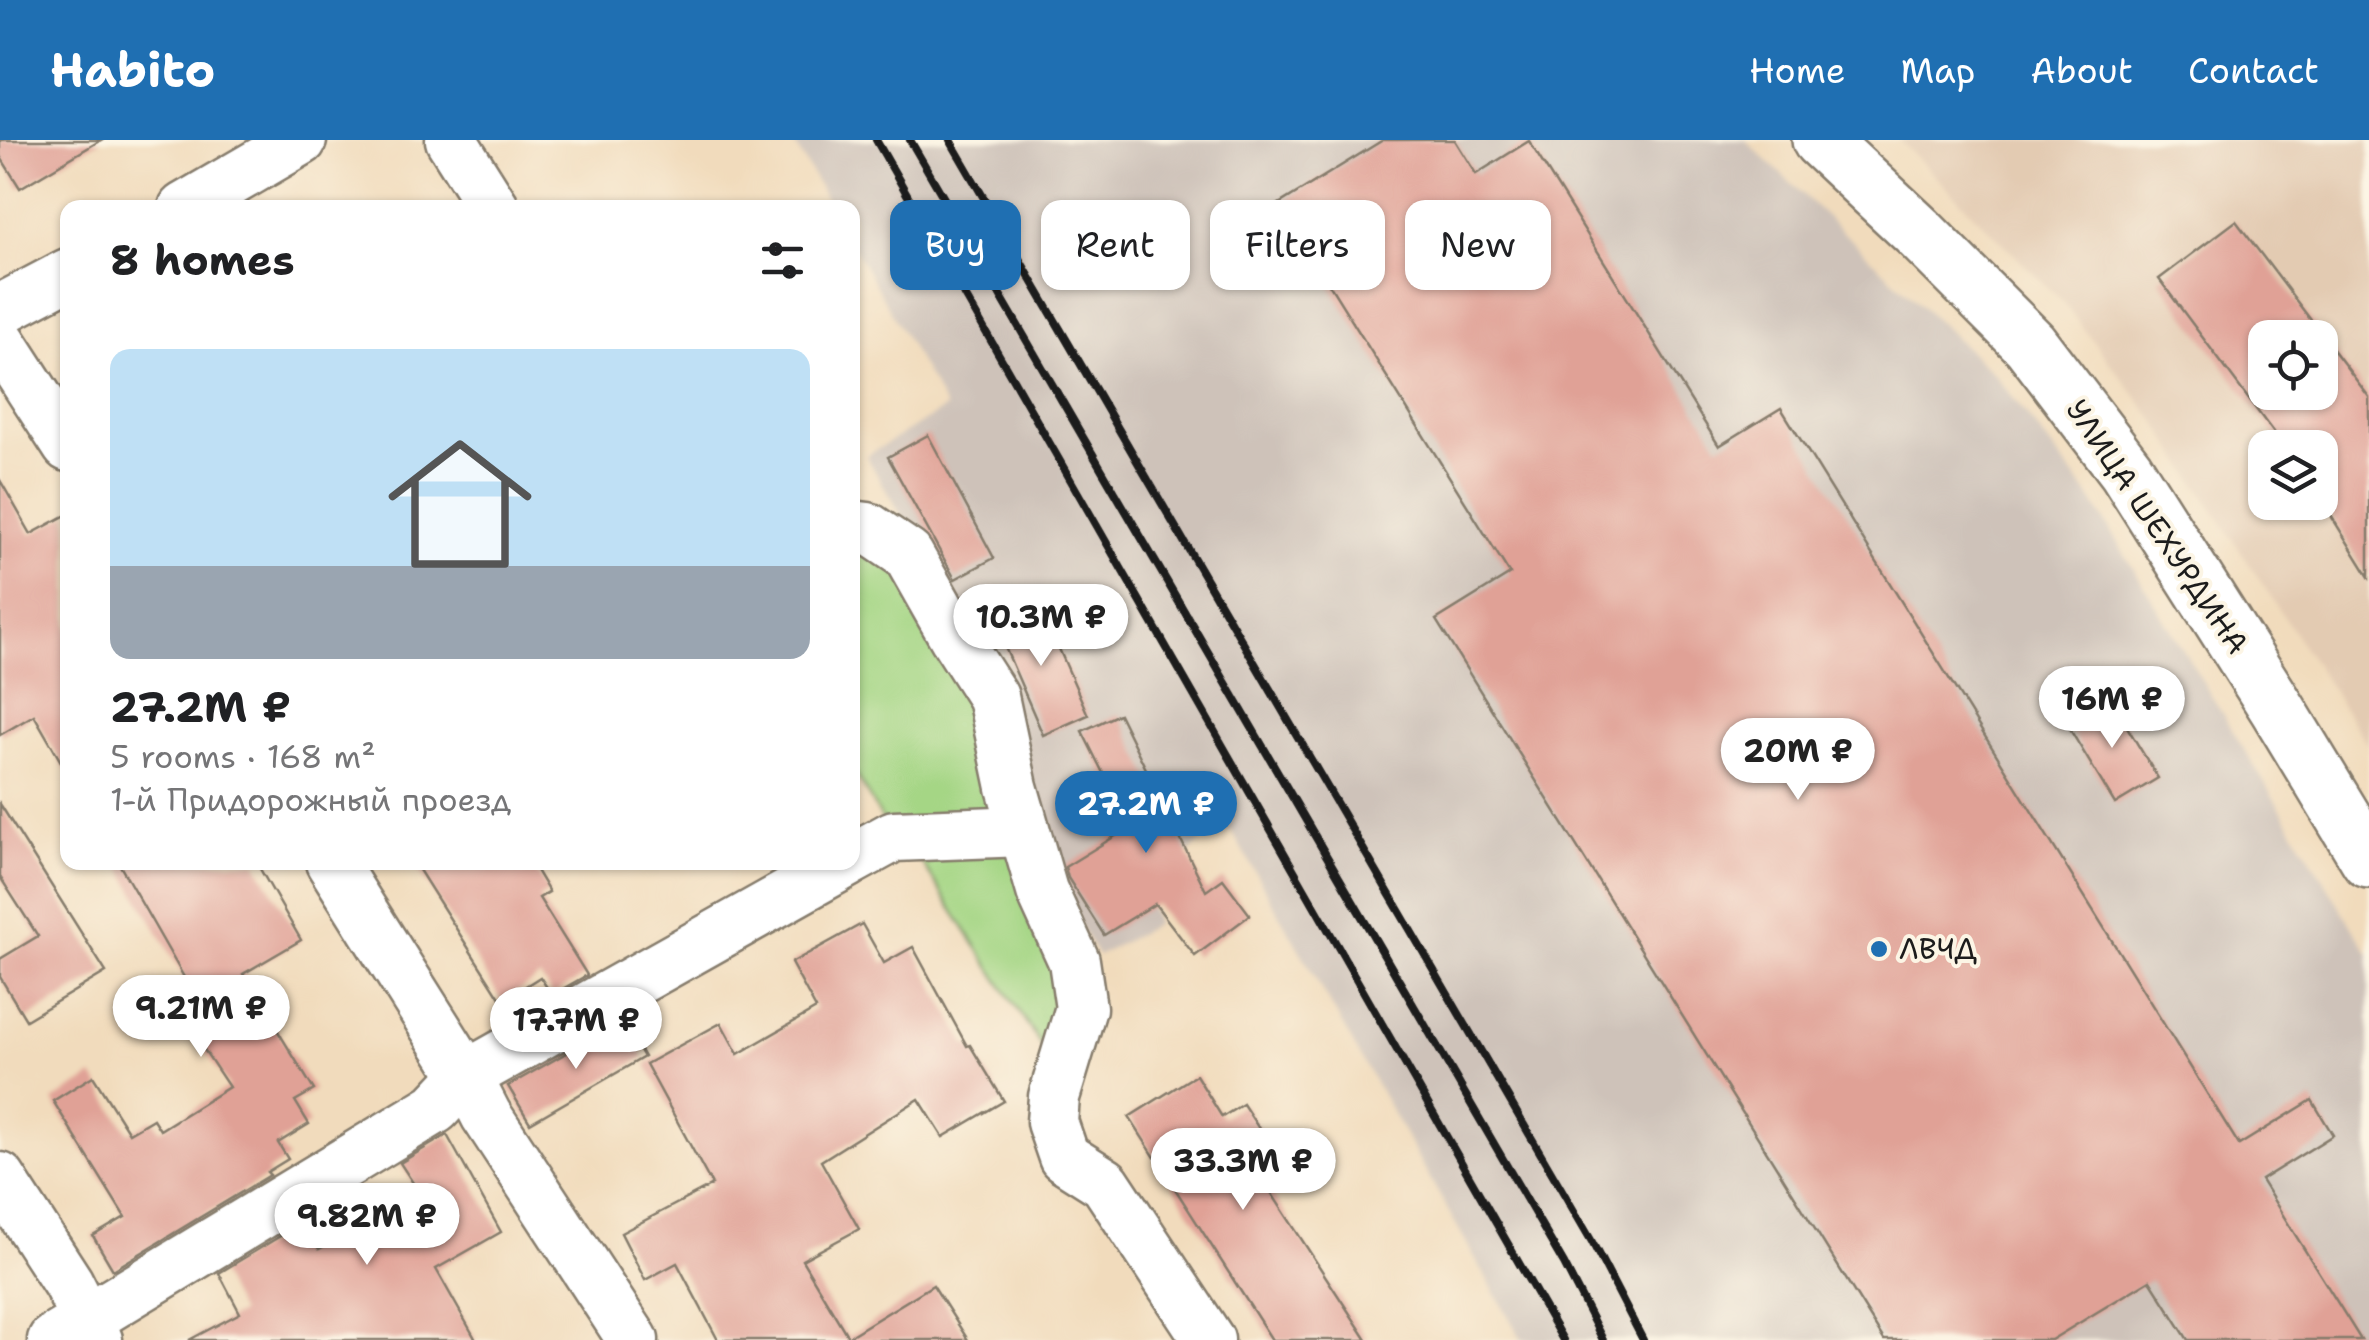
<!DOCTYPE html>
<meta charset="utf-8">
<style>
:root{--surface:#fff;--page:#f2f2f2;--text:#202124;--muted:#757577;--accent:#1f6fb2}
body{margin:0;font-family:"Shantell Sans",sans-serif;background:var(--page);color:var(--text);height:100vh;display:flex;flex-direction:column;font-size:38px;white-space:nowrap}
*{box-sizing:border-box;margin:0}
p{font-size:32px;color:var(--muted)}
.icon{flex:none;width:55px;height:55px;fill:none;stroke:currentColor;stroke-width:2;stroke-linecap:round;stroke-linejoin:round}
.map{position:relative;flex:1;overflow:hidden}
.sheet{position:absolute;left:60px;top:60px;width:800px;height:670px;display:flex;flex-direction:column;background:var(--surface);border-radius:20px;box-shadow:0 2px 8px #0004}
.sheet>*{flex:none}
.top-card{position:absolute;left:890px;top:60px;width:950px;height:90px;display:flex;gap:20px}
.tools{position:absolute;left:2248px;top:180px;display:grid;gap:20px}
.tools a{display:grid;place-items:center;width:90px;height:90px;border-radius:20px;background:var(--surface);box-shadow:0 2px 8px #0004;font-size:50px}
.price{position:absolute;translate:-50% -85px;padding:0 22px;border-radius:35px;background:#fff;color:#222;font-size:32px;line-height:65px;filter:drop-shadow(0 2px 5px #0008)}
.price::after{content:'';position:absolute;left:50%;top:60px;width:30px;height:22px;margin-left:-15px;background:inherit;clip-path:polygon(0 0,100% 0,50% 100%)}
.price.current{background:var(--accent);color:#fff}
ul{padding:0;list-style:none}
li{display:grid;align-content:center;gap:20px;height:530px;padding:0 50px}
li span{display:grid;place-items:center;height:310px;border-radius:20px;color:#555}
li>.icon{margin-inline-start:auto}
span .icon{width:180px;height:180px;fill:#fffc;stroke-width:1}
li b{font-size:42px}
h2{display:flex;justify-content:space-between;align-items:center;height:120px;padding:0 50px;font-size:42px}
.pill{padding:0 35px;border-radius:20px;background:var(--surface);box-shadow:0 2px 8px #0004;font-size:35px;line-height:90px}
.pill.current{background:var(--accent);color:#fff}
header{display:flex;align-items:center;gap:60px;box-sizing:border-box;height:140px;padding:0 50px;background:var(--accent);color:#fff}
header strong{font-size:48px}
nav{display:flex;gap:55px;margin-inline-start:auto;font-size:35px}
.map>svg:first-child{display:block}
.built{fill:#e3cbb2;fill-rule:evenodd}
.industrial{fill:#cec2b9}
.green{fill:#a5d685;stroke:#607950;stroke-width:2.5}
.building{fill:#e0a196;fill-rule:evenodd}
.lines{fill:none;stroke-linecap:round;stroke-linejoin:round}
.street-casing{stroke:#867c6c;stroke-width:55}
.primary-casing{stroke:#867c6c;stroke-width:60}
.street{stroke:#fff;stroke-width:50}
.primary{stroke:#fff;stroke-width:55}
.rail{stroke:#1c1c1c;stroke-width:8}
.poi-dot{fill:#1f6fb2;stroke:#fcf5e5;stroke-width:4}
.labels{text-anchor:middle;stroke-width:8;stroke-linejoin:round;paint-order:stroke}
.street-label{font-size:30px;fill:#1c1c1c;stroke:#fcf5e5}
.poi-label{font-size:30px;fill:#1c1c1c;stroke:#fcf5e5;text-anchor:start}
</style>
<header>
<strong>Habito</strong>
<nav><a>Home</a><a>Map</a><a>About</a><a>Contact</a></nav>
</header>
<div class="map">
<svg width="2369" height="1200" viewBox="0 0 2369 1200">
<rect width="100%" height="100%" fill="#fcf5e5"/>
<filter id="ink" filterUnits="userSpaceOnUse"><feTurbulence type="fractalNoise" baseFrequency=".01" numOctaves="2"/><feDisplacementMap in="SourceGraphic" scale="20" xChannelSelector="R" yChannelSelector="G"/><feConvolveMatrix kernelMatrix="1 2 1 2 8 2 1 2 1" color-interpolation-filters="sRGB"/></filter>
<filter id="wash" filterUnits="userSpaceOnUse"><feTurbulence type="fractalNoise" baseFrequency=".0048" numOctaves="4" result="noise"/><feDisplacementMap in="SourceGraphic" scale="40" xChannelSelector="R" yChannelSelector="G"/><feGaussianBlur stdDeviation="2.25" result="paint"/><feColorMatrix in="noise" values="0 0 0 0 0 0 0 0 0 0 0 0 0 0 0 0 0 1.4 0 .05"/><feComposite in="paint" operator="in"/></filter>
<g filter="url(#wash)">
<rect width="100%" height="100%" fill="#f1dbbc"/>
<!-- built -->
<path class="built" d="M1899 0H2369V607L2157 283 2062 161ZM2265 198H2320V252H2265ZM2265 308H2320V362H2265Z"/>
<!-- industrial -->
<path class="industrial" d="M792 0H1745L1995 235 2088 354 2369 814V1200H1522L1231 690 1202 701 1145 749 1156 784 1098 816 1057 749 1001 543 866 316 946 268 853 106 852 68 831 67Z"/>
<!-- green -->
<path class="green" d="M852 403 895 424 970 554 1064 841 1048 916 913 709 881 678 853 629Z"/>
<g id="blocks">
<!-- building -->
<g class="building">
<path d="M0 0H101L20 48 0 16Z"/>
<path d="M1383 0H1455L1476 34 1529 1 1719 306 1781 268 2239 1005 2312 960 2333 995 2261 1040 2361 1200H2188L2150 1140 2051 1200H1884L1436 480 1510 434 1279 64Z"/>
<path d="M2236 81 2369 257V437L2320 358V308H2285L2159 139ZM2265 198H2320V252H2265Z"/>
<path d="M928 295 994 418 955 439 888 317Z"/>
<path d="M0 340 31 394 68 374V634L34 575 0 595Z"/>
<path d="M1039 463 1088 575 1043 595 994 482Z"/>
<path d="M2109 557 2158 638 2115 664 2066 583Z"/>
<path d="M1119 574 1206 751 1223 739 1250 775 1195 816 1155 764 1104 795 1068 738 1065 727 1130 687 1082 591Z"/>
<path d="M0 664 106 832 26 880 0 837V819L38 796 0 737Z"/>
<path d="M118 722H256L301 800 243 834 314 950 295 961 309 984 278 1003 288 1019 267 1032 270 1035 113 1130 93 1096 125 1077 53 961 93 936 129 993 153 979 160 990 229 947 165 851 185 839Z"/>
<path d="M414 722H531L549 752 539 758 587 835 552 855 540 837 502 861Z"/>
<path d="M862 784 884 823 913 807 967 906 970 905 1004 961 943 997 919 959 821 1021 859 1089 802 1120 848 1197 933 1145 968 1200H718L677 1123 645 1140 621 1093 712 1045 646 924 721 883 738 914 816 869 791 823Z"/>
<path d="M623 881 644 917 530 983 508 946Z"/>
<path d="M1196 935 1222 977 1243 964 1282 1024 1261 1037 1367 1200H1272L1129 977Z"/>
<path d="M447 995 501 1092 436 1129 476 1200H189L240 1173 219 1133 302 1083 319 1109 419 1052 400 1023Z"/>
</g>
</g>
</g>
<g filter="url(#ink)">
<use href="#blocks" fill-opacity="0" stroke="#867c6c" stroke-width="2.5"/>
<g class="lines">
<!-- street casing -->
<g class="street-casing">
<g id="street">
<path d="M451 0 494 68"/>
<path d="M184 68 301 0"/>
<path d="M0 170 68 134"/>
<path d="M0 201 68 306"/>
<path d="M852 386 868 388 908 415 954 496 993 557 1012 647 1042 751 1074 821 1081 868 1054 957 1052 982 1064 1017 1105 1043 1209 1200"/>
<path d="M852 719 894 696 1024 691"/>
<path d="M331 722 466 936 486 975 633 1200"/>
<path d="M0 1038 68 1143 97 1200"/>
<path d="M53 1200 436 968 466 936 847 722"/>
</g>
</g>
<!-- primary casing -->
<g class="primary-casing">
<path id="primary" d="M1820 0 1917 91 2030 204 2126 330 2277 568 2369 720"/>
</g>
<!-- street -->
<use href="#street" class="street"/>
<!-- primary -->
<use href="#primary" class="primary"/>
<!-- rail -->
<g class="rail">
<path d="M876 0 1563 1200"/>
<path d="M910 0 1564 1124 1603 1200"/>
<path d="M950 0 1591 1100 1643 1200"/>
</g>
</g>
</g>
<!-- markers -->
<circle class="poi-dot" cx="1879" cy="809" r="10"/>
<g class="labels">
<!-- street labels -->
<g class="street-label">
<text transform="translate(2157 387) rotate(56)" y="10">УЛИЦА ШЕХУРДИНА</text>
</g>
<!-- poi labels -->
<g class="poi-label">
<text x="1899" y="819">ЛВЧД</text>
</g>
</g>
</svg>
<div class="tools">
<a><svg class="icon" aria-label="locate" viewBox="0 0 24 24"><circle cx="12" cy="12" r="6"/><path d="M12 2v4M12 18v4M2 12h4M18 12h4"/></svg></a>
<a><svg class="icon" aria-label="layers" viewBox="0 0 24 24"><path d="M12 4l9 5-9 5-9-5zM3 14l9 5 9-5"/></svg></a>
</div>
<b class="price" style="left:1041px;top:529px">10.3M ₽</b>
<b class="price" style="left:2112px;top:611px">16M ₽</b>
<b class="price" style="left:1798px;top:663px">20M ₽</b>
<b class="price current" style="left:1146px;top:716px">27.2M ₽</b>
<b class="price" style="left:201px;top:920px">9.21M ₽</b>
<b class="price" style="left:576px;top:932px">17.7M ₽</b>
<b class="price" style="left:1243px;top:1073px">33.3M ₽</b>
<b class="price" style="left:367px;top:1128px">9.82M ₽</b>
<div class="top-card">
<a class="pill current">Buy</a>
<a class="pill">Rent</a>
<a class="pill">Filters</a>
<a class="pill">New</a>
</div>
<section class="sheet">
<h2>8 homes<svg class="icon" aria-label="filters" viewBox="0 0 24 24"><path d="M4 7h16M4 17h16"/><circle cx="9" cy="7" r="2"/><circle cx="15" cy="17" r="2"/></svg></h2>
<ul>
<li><span style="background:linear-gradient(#bfe0f5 70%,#9aa5b1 0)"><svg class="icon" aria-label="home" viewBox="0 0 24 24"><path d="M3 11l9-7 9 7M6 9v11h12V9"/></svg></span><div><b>27.2M ₽</b><p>5 rooms · 168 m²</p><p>1-й Придорожный проезд</p></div></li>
</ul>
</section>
</div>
